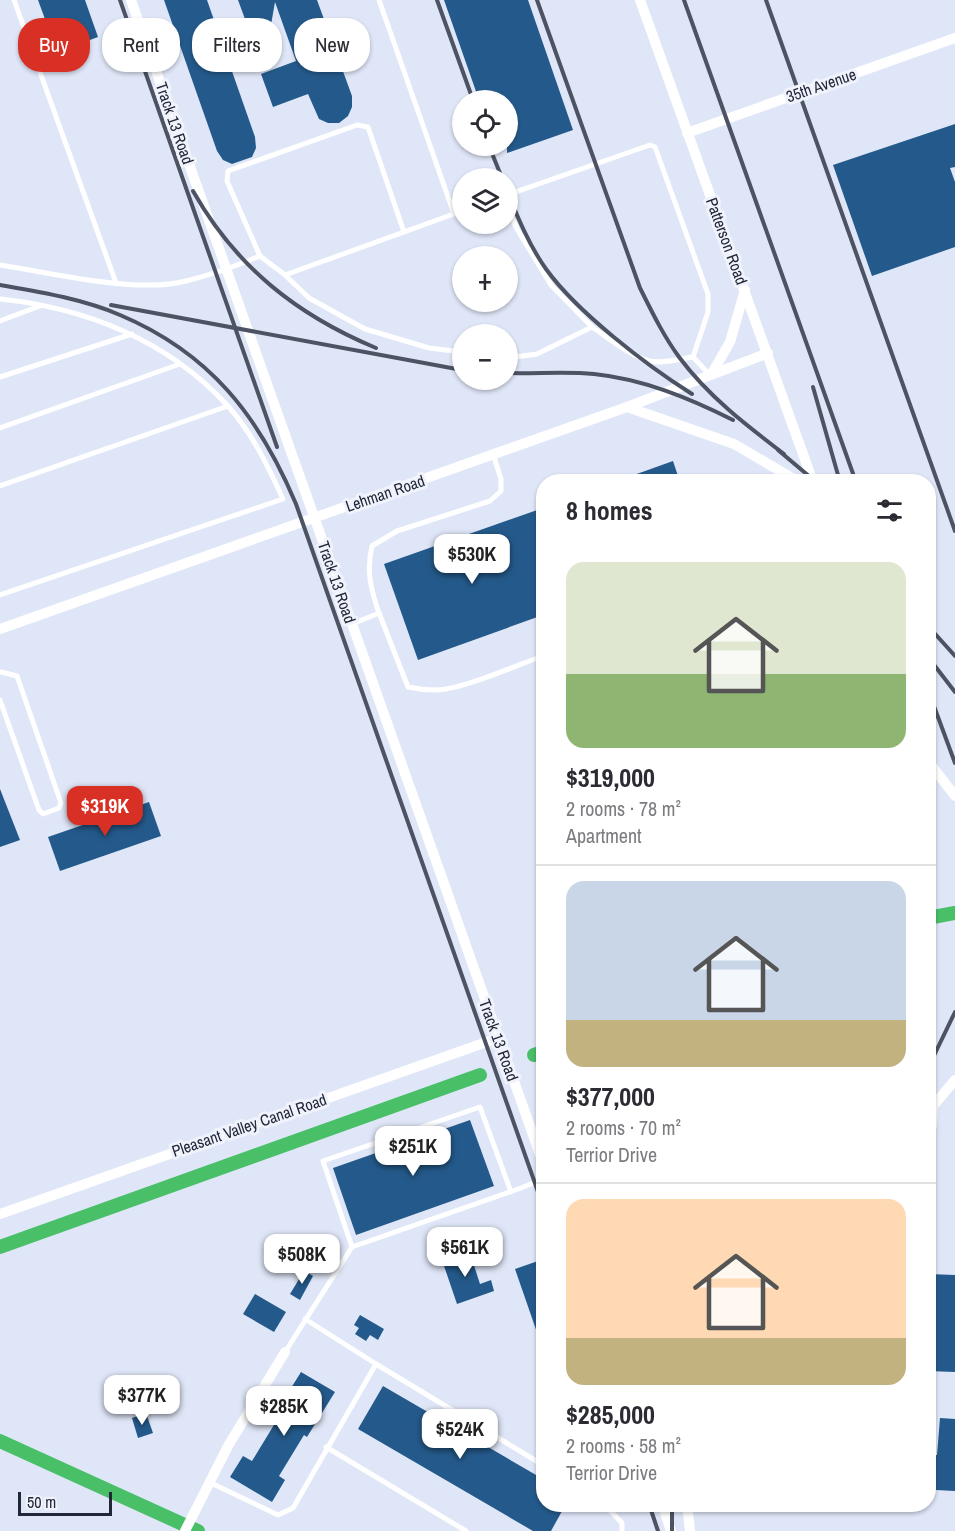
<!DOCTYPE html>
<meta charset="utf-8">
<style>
:root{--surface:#fff;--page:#f7f7f7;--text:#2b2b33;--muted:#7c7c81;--line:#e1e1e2;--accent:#d93025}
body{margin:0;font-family:"Archivo Narrow",sans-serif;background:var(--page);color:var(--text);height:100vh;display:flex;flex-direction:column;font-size:22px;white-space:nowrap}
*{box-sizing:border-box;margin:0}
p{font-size:20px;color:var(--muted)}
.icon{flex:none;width:33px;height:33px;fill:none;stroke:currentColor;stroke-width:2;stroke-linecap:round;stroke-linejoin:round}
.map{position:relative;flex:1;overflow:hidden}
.side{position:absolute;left:536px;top:474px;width:400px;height:1038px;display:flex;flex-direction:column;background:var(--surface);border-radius:24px;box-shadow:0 2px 4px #0004}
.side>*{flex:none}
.hud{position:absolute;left:18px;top:18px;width:428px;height:54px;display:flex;gap:12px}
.fabs{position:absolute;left:452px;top:90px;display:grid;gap:12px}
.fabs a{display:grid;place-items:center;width:66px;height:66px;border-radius:50%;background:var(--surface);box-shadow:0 2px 4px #0004;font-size:30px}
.scale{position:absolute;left:18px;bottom:15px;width:94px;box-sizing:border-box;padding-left:6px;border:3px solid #212737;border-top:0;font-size:16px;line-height:21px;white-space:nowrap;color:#212737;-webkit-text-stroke:4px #f0f3fc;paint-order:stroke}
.price{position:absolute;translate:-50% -51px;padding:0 14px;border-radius:12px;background:#fff;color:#222;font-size:20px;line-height:39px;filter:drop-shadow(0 2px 3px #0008)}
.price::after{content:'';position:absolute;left:50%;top:36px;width:18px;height:14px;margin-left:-9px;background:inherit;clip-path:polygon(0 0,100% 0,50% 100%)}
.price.active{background:var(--accent);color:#fff}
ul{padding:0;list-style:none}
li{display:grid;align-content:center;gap:12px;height:318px;padding:0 30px}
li+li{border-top:2px solid var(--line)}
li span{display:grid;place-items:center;height:186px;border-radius:18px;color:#555}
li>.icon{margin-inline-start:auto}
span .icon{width:108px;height:108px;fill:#fffc;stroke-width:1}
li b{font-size:26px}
h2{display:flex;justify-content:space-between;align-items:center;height:72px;padding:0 30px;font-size:26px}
.tag{padding:0 21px;border-radius:24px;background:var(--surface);box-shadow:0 2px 4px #0004;font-size:21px;line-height:54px}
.tag.active{background:var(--accent);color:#fff}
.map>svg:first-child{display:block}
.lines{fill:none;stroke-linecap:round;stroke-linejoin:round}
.canal{stroke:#49bf68;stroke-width:14}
.building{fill:#245a8b}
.lane{stroke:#fff;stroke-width:5}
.street{stroke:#fff;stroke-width:10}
.rail{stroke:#4d5363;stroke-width:4}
.labels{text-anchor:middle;stroke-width:6;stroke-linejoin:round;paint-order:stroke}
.street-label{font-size:16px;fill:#212737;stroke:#f0f3fc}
</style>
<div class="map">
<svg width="955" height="1531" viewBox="0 0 955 1531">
<rect width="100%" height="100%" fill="#dfe6f7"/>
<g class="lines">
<!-- canal -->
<g class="canal">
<path d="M928 918 955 913"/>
<path d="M534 1055 543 1052"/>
<path d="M0 1247 480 1075"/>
<path d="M0 1441 198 1531"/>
</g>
</g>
<!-- building -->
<g class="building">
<path d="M38 0H85L98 37 57 52Z"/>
<path d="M164 0H207L255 137 256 148 252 157 232 164 223 160 217 151Z"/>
<path d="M238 0H317L352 96V107L348 116 339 123H328L319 119 308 94 273 107 261 74 296 61 275 2 268 42 258 45 253 41Z"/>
<path d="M444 0H528L573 130 507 153V100H479Z"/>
<path d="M955 124V167L950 168 955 182V247L872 276 833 165Z"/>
<path d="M673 461 680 482H620V480Z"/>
<path d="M543 508V615L418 660 384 564Z"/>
<path d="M0 789 20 840 0 847Z"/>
<path d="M149 802 161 836 60 871 48 837Z"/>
<path d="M470 1120 494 1186 356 1235 333 1168Z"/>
<path d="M469 1250 480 1284 491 1280 494 1291 457 1304 442 1260Z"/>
<path d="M538 1261 543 1276 541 1344 515 1269Z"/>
<path d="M304 1271 313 1276 300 1300 290 1294Z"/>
<path d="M928 1274 955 1275V1372L928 1371Z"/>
<path d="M255 1294 286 1312 274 1332 243 1314Z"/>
<path d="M360 1315 384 1329 378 1340 370 1335 366 1341 355 1334 359 1328 354 1325Z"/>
<path d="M301 1372 335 1392 307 1437 304 1435 279 1476 285 1480 272 1502 230 1477 243 1456 252 1461 277 1420 273 1417Z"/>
<path d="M383 1386 543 1479V1504H566L551 1531H533L358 1429Z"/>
<path d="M146 1413 153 1433 138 1438 132 1418Z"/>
<path d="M940 1418 955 1419V1491L936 1490V1482L928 1481V1455H937Z"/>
</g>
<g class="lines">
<!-- lane -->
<g class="lane">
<path d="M14 0 116 283"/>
<path d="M379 0 454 214"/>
<path d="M507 195 650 145 655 147 708 294V312L693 357"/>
<path d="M507 206 517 229 551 285 592 327 537 354 507 358"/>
<path d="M260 256 227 181 228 171 357 125 368 127 404 232"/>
<path d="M0 265C51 273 137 294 186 281 211 275 236 266 260 256L285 275 462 211"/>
<path d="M285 275 309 298 365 329 429 348 462 352"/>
<path d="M0 299C86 308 167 340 227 405 251 431 268 466 283 499L0 595"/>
<path d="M0 321 40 306"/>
<path d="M592 327C609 338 629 356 650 361 664 364 679 359 693 357L709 374"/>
<path d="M0 377 132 334"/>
<path d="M0 428 180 364"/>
<path d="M0 486 228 406"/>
<path d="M379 613C371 590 366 571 372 546L397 531 490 501 501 491V479L493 454"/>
<path d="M352 624 379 613 408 687C417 689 427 690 436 690 461 690 517 665 543 656"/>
<path d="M0 700 39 810 43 814 59 808 61 803 17 676 1 672"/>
<path d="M511 1192 480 1107 323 1161 352 1247 521 1188 543 1179"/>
<path d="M285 1352 352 1247"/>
<path d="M376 1364 543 1465"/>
<path d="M326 1447 466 1531"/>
<path d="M209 1482 278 1515 293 1508 376 1364 305 1319"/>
<path d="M604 1504 622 1523V1531"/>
</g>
<!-- street -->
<g class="street">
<path d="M131 0 543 1163"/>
<path d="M640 0 813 482"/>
<path d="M687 133 955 38"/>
<path d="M711 375 730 342 745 290"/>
<path d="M627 407 734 444 799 482"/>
<path d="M0 629 627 407 768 353"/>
<path d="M928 761 955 796"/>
<path d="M928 1112 955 1080"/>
<path d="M932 1126 933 1106"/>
<path d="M0 1214 498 1038"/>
<path d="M662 1504 671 1531"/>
<path d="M687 1504 690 1531"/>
<path d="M185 1531 228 1446 285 1352"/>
</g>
<!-- rail -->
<g class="rail">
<path d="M120 0 277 447"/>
<path d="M437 0 473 100"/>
<path d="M537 0 640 288C652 312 663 335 679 357 708 396 746 425 784 454"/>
<path d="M684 0 856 482"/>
<path d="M766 0 955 531"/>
<path d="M489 146 502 178"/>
<path d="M193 191C236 267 297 315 376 348"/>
<path d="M507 191C518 218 529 245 546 269 577 312 646 365 692 394"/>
<path d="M0 285C40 292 83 299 120 315 210 353 259 416 296 504L543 1206"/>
<path d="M111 305 462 370"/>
<path d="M507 373C536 374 565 371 594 374 643 379 689 398 733 420"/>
<path d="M813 387 840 482"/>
<path d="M778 450 816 482"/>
<path d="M928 626 955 656"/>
<path d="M928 657 955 692"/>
<path d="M928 690 955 763"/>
<path d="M928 1068 955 1012"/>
<path d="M649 1504 658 1531"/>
<path d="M672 1504V1531"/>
</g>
</g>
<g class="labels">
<!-- street labels -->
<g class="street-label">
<text transform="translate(821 85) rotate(-19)" y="6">35th Avenue</text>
<text transform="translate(175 123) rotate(71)" y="6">Track 13 Road</text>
<text transform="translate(727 241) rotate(70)" y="6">Patterson Road</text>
<text transform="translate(385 493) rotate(-19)" y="6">Lehman Road</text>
<text transform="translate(337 582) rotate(71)" y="6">Track 13 Road</text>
<text transform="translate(499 1040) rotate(70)" y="6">Track 13 Road</text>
<text transform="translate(249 1125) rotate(-19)" y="6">Pleasant Valley Canal Road</text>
</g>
</g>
</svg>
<div class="fabs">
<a><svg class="icon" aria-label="locate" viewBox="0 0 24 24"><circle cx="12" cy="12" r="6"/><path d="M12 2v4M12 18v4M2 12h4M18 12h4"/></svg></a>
<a><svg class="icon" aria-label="layers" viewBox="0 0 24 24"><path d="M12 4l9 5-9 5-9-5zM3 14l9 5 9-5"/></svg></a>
<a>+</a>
<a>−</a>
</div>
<div class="scale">50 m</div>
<b class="price" style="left:472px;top:585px">$530K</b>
<b class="price active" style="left:105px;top:837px">$319K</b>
<b class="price" style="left:413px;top:1177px">$251K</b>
<b class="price" style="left:465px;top:1278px">$561K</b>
<b class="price" style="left:302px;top:1285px">$508K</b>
<b class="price" style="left:142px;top:1426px">$377K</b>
<b class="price" style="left:284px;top:1437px">$285K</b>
<b class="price" style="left:460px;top:1460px">$524K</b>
<div class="hud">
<a class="tag active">Buy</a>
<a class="tag">Rent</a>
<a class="tag">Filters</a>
<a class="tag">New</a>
</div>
<section class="side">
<h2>8 homes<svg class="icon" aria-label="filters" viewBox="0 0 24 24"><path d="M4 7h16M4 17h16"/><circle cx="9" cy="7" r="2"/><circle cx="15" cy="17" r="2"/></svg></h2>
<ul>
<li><span style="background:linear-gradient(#dfe7d0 60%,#8fb573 0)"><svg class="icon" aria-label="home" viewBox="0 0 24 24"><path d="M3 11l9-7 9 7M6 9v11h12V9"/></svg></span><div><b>$319,000</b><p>2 rooms · 78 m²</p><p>Apartment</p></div></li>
<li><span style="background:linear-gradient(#c9d6e8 75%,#c2b280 0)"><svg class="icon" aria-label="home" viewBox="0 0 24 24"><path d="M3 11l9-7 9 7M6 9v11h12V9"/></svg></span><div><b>$377,000</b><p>2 rooms · 70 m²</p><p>Terrior Drive</p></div></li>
<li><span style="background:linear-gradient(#ffd9b3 75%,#c2b280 0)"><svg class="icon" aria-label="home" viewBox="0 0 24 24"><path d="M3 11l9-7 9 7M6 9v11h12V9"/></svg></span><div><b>$285,000</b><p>2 rooms · 58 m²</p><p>Terrior Drive</p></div></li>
</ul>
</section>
</div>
